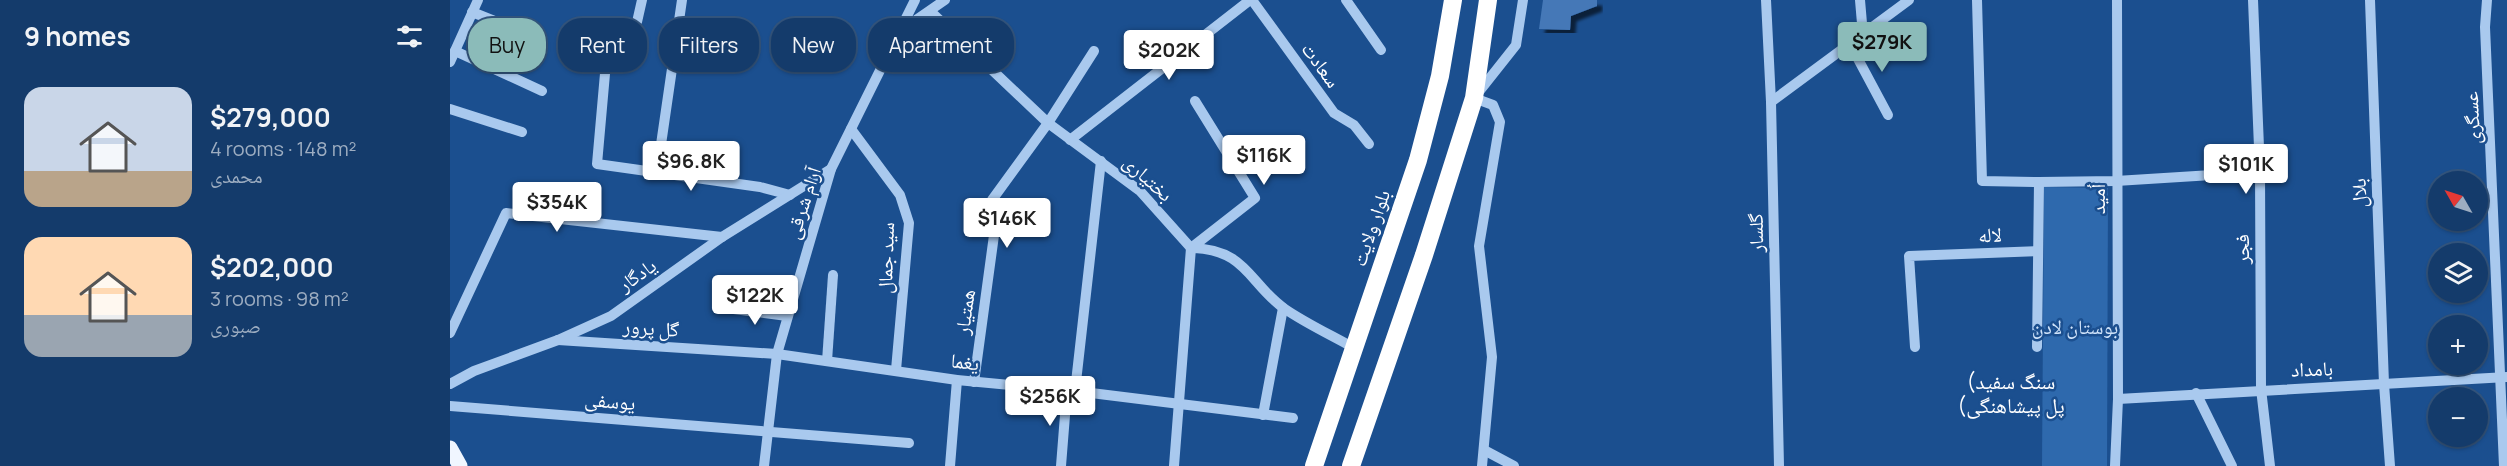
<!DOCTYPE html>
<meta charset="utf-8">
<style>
:root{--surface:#143b6b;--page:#1d4271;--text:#f1f3f6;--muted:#9dadc1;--line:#33557e;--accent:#8bbbb9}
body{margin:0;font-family:Manrope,"Noto Naskh Arabic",sans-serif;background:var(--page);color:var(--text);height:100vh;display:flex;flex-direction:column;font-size:22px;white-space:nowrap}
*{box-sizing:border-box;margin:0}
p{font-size:20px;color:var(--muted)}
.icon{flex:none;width:33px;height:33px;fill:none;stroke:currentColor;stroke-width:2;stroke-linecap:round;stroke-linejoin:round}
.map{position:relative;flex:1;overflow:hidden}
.sheet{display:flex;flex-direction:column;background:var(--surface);width:450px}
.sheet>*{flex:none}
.hud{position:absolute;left:18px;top:18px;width:570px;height:54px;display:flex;gap:12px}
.needle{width:39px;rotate:309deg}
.controls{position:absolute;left:1978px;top:171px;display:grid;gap:12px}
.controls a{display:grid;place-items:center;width:60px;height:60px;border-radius:50%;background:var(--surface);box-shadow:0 2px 4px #0004,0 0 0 2px var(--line);font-size:30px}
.price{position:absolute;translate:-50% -51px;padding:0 14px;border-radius:6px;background:#fff;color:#222;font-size:20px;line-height:39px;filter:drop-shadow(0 2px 3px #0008)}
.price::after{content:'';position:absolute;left:50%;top:36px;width:18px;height:14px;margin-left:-9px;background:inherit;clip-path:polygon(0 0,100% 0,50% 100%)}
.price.current{background:var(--accent);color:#111}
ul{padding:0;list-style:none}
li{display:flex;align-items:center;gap:18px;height:150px;padding:0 24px}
li span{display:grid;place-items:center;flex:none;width:168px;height:120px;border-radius:18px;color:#555}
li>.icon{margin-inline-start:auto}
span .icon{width:72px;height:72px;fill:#fffc;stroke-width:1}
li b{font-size:26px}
h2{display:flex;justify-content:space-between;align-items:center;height:72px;padding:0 24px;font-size:26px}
.pill{padding:0 21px;border-radius:24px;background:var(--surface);box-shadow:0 2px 4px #0004,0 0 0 2px var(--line);font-size:21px;line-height:54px}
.pill.current{background:var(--accent);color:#111}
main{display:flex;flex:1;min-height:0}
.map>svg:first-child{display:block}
.green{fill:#2e69ad}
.building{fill:#4478b7;filter:url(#shadow)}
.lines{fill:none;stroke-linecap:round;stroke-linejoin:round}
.minor{stroke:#a9c9ee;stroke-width:10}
.major{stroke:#f0f6ff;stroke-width:15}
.highway{stroke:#fff;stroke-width:18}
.labels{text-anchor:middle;stroke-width:5;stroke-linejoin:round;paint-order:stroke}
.street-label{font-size:20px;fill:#fff;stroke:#1b4f8f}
.park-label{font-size:20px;fill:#cfe3fa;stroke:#1b4f8f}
.neighbourhood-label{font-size:21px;fill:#fff;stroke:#1b4f8f}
</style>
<main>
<section class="sheet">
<h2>9 homes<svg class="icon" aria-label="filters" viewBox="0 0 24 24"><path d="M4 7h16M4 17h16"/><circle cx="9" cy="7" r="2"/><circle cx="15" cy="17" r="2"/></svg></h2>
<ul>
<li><span style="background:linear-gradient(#c9d6e8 70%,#b9a48a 0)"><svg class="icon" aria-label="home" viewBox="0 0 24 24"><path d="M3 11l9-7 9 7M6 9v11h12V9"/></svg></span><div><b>$279,000</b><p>4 rooms · 148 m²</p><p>محمدی</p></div></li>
<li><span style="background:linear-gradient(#ffd9b3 65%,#9aa5b1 0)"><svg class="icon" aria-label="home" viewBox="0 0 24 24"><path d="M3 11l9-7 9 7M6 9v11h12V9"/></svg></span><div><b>$202,000</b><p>3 rooms · 98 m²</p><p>صبوری</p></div></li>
</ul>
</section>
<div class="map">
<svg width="2057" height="466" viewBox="0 0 2057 466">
<defs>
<filter id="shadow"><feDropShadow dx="5.5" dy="5.5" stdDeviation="1.5" flood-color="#0009"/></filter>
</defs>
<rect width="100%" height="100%" fill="#1b4f8f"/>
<!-- green -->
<path class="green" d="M1594 187 1658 188 1657 466H1592Z"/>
<!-- building -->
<path class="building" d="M1093 0H1147V6L1121 16 1120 30 1089 29Z"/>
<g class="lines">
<!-- minor -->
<g class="minor">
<path d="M802 0 884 113 904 125 919 144"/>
<path d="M896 0 931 50"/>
<path d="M1316 0 1321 102 1329 466"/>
<path d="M1410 0 1413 35"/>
<path d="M1527 0 1532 181 1589 182 1587 347"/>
<path d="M1803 0 1810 172 1811 389 1820 466"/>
<path d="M1920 0 1934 384 1940 466"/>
<path d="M2037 0 2035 27 2054 466"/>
<path d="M480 11 598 123 690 191 741 248C797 249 799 284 835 309 857 324 881 335 904 348"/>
<path d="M22 12 80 35"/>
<path d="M187 22 192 0"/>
<path d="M450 31 495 0"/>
<path d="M1400 44 1438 115"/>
<path d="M5 51 92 91"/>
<path d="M157 51 147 164 310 187 340 195"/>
<path d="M0 62 28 0"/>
<path d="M1321 102 1459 0"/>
<path d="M0 109 72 132"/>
<path d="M401 129 450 195 459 223 446 370"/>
<path d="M620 140 800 0"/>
<path d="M207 172 232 0"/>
<path d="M1589 182 1666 181 1810 172"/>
<path d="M276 308 337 316"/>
<path d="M0 333 56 213 272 237"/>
<path d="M108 340 327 354 507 380 625 391 843 418"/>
<path d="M1465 347 1459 256 1588 251"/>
<path d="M377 361 383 275"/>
<path d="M524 382 545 228 542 200 598 123 644 51"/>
<path d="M0 384 24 371 108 340 161 316 272 237 381 169"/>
<path d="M625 391 651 161"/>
<path d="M1746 393 1782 466"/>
<path d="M1668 399 2057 377"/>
<path d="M0 406 459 443"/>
<path d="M813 415 833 308"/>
<path d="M1034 450 1064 466"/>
<path d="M314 466 327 354 381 169 465 0"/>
<path d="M500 466 507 380"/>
<path d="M611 466 617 390"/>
<path d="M724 466 741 248 805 198 745 101"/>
<path d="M1032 466 1042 357 1029 246 1050 122 1043 105 1024 98 1066 45 1073 0"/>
<path d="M1665 466 1668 399 1667 0"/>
</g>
<!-- major -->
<path class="major" d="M0 448 10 466"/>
<!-- highway -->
<g class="highway">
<path d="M864 466 968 160 990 76 1003 0"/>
<path d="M901 466 974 255 1024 98 1038 0"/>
</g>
</g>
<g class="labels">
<!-- street labels -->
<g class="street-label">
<text transform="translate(871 65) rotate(54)" y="7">سعادت</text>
<text transform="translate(2022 118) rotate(-93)" y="7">عسگری</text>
<text transform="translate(698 178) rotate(42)" y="7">بختیاری</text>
<text transform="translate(1909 193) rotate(-92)" y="7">بلال</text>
<text transform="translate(1648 199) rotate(-90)" y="7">اُمید</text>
<text transform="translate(353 203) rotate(-72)" y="7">آرام شرقی</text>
<text transform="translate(921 228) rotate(-71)" y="7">بلوار ولایت</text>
<text transform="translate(1306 233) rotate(-91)" y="7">گلسار</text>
<text transform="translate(1540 235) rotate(-2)" y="7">لاله</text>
<text transform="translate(1792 249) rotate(-90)" y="7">فجر</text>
<text transform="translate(436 258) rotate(-88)" y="7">سید جمال</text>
<text transform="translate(187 275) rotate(-35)" y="7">یادگار</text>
<text transform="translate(515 312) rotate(-82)" y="7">همتیار</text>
<text transform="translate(201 328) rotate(4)" y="7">گل پرور</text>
<text transform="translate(515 362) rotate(7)" y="7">یغما</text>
<text transform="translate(1862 369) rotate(-2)" y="7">بامداد</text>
<text transform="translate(160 401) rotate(5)" y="7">یوسفی</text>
</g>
<!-- park labels -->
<g class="park-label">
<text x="1625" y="334">بوستان لادن</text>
</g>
<!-- neighbourhood labels -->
<g class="neighbourhood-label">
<text x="1561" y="389">(سنگ سفید<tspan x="1561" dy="24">(پل پیشاهنگی</tspan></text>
</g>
</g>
</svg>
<div class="controls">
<a><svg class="needle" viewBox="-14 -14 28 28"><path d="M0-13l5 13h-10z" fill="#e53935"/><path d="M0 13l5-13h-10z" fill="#9dadc1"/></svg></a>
<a><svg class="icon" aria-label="layers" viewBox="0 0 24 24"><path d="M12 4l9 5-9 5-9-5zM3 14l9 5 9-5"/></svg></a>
<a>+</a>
<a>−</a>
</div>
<b class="price current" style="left:1432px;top:73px">$279K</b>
<b class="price" style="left:719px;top:81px">$202K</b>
<b class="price" style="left:814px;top:186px">$116K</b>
<b class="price" style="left:241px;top:192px">$96.8K</b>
<b class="price" style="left:1796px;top:195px">$101K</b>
<b class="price" style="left:107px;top:233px">$354K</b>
<b class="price" style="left:557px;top:249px">$146K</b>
<b class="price" style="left:305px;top:326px">$122K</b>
<b class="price" style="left:600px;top:427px">$256K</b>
<div class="hud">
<a class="pill current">Buy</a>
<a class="pill">Rent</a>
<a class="pill">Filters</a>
<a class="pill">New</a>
<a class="pill">Apartment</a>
</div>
</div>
</main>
